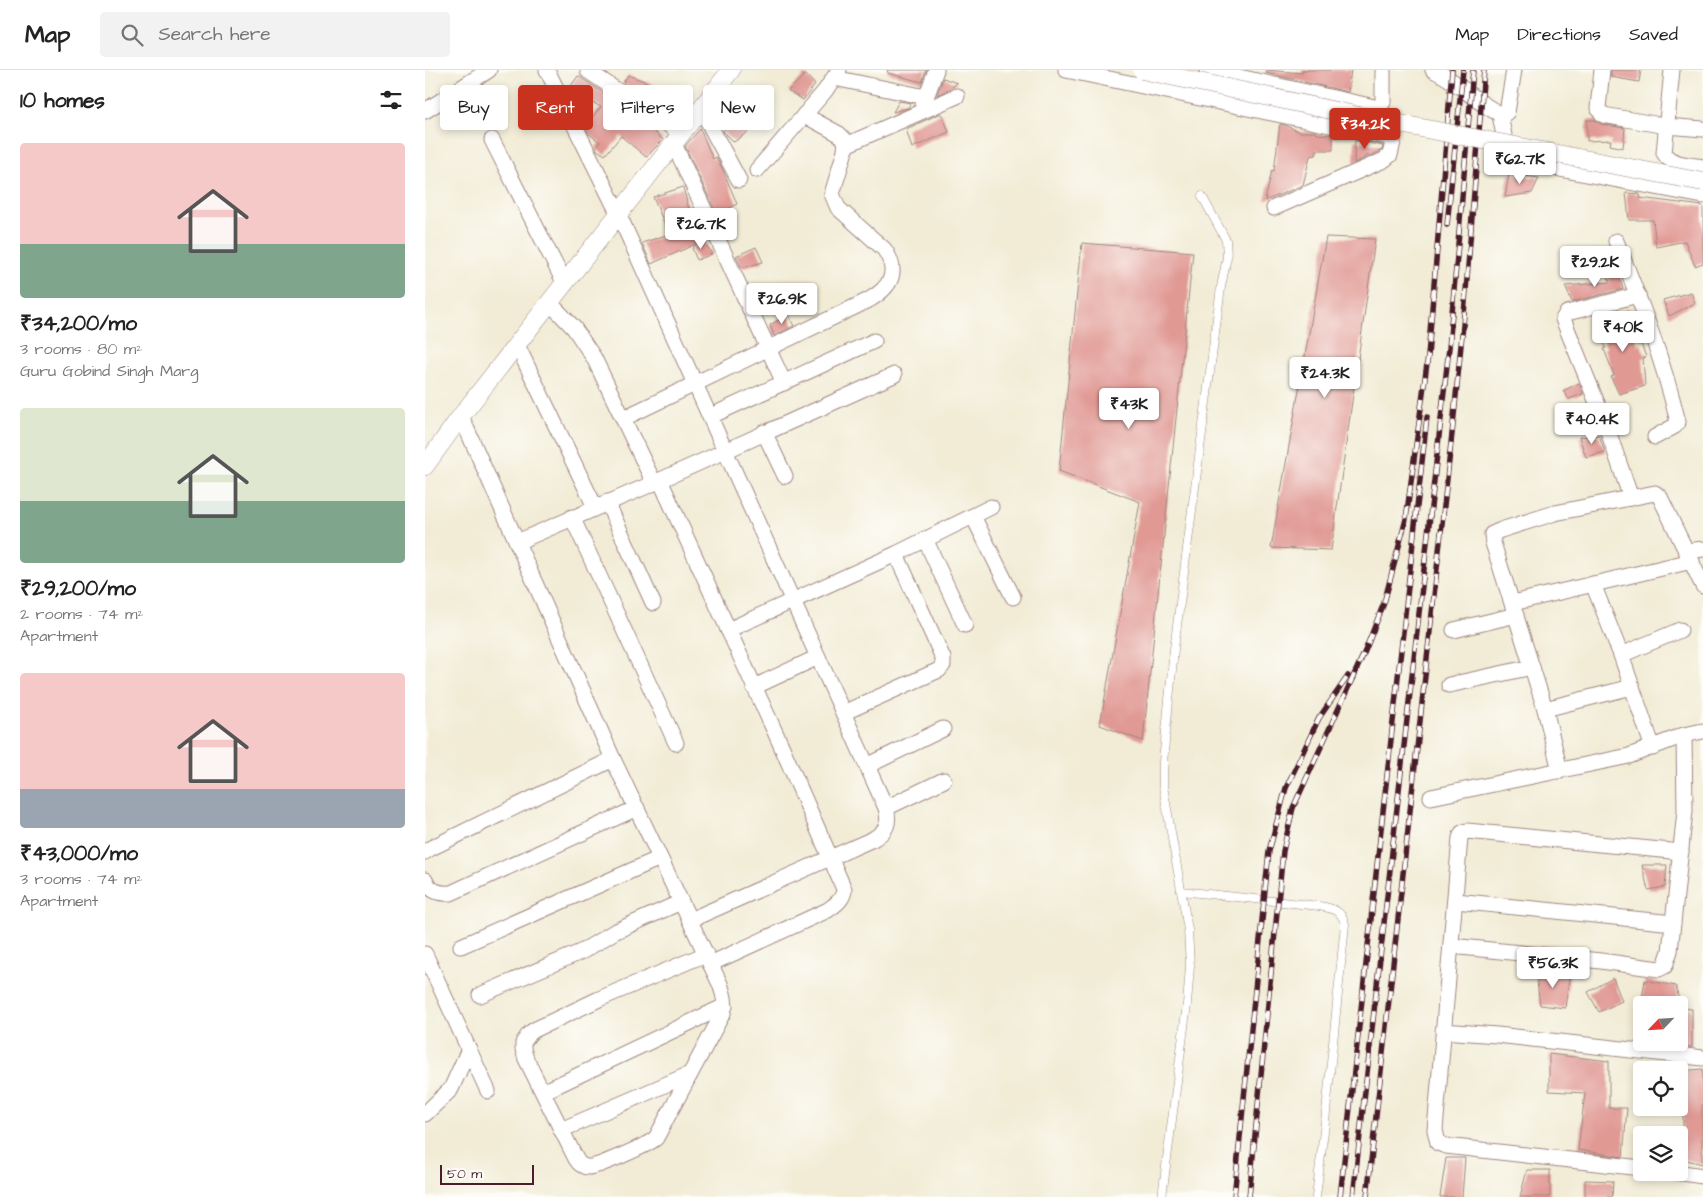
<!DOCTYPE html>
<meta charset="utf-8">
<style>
:root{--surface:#fff;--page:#f2f2f2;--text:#222;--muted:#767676;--line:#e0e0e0;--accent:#c8321e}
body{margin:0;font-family:"Architects Daughter",sans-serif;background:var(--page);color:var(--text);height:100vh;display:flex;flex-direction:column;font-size:19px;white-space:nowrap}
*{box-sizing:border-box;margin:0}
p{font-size:16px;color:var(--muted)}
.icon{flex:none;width:28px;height:28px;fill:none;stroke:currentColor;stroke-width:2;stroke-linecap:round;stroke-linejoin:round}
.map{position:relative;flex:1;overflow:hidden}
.panel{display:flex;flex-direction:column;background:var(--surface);width:425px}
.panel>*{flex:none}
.banner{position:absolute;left:15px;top:15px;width:475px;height:45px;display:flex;gap:10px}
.needle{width:32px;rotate:245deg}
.fabs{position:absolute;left:1208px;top:926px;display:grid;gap:10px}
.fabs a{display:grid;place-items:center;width:55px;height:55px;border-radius:5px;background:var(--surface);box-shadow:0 2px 8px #0003;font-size:25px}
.scale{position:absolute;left:15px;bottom:12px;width:94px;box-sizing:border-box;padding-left:5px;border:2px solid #4a1f2b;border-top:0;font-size:14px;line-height:18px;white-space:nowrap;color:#4a1f2b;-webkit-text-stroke:4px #fdfcf7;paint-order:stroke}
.price{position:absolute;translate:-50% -42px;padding:0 11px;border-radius:5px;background:#fff;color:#222;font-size:16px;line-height:32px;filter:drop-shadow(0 1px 2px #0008)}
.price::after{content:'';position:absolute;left:50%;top:30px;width:15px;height:11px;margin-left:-8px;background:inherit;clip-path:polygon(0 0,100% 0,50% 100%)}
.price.on{background:var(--accent);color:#fff}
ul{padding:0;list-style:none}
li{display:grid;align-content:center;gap:10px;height:265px;padding:0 20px}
li span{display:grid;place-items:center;height:155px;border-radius:5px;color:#555}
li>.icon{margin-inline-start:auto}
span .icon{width:90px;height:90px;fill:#fffc;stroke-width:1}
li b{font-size:21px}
h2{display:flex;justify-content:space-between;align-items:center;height:60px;padding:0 20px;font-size:21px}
.chip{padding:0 18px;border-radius:5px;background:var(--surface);box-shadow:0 2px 8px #0003;font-size:18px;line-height:45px}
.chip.on{background:var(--accent);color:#fff}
header{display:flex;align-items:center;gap:30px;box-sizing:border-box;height:70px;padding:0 25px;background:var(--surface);border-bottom:1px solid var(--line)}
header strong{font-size:24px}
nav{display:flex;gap:28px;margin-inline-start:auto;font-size:18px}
.search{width:350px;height:45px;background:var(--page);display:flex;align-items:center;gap:12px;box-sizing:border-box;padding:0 18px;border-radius:5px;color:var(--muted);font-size:19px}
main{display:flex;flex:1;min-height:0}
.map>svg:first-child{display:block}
.building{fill:#e19994}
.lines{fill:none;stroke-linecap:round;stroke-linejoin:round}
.service-casing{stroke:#9e8680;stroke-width:9}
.minor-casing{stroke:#9e8680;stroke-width:17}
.tertiary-casing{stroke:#9e8680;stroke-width:19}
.service{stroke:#fff;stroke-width:8}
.minor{stroke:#fff;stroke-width:15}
.tertiary{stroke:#fff;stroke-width:18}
.rail-casing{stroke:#4a1f2b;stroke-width:5.5}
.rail{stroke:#fdfcf7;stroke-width:4;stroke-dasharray:11;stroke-linecap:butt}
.tertiary-bridge-casing{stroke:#9e8680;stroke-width:19;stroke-linecap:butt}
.tertiary-bridge{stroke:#fff;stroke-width:18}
</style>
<header>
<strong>Map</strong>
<div class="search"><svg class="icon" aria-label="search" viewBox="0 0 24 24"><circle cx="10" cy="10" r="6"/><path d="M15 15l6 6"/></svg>Search here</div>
<nav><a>Map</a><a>Directions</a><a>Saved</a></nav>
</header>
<main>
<section class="panel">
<h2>10 homes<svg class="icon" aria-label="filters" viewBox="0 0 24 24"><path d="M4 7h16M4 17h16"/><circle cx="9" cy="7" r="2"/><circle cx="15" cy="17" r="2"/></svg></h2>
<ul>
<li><span style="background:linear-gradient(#f6c9c9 65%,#7fa58c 0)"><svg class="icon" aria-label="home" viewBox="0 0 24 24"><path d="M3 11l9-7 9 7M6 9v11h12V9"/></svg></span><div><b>₹34,200/mo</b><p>3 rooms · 80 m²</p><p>Guru Gobind Singh Marg</p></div></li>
<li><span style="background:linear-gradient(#dfe7d0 60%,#7fa58c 0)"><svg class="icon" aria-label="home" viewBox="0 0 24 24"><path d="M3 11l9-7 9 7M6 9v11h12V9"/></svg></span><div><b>₹29,200/mo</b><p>2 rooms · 74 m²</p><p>Apartment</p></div></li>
<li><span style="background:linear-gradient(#f6c9c9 75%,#9aa5b1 0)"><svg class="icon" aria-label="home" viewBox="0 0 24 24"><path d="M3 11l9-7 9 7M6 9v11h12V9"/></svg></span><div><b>₹43,000/mo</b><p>3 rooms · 74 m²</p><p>Apartment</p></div></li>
</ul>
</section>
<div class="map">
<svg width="1278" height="1127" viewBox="0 0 1278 1127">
<rect width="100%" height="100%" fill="#fdfcf7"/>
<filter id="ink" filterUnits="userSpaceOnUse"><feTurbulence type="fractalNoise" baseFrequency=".02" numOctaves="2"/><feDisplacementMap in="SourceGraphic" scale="10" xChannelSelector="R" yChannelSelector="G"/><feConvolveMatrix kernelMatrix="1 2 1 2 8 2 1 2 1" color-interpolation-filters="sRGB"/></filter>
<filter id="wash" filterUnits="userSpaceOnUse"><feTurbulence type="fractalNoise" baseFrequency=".0096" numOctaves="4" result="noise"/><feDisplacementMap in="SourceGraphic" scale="20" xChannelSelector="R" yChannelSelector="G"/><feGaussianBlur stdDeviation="1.12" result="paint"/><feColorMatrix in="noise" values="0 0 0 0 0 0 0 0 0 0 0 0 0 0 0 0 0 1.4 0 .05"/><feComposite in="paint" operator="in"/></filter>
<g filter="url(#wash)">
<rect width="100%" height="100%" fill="#f2ecd6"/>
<g id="blocks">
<!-- building -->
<g class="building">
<path d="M462 0H501L497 12 463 3Z"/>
<path d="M841 0 877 3V0H926L923 22 841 3Z"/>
<path d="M1186 0H1216L1214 12 1186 7Z"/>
<path d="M380 4 390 15 378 30 363 21Z"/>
<path d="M203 5 232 16 228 22 261 38 252 50 198 13Z"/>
<path d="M153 6 222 52 221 54 238 70 221 87 196 66 180 85 172 80 171 77 175 72 164 64 160 55 176 37 157 27 156 29 143 20Z"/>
<path d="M518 8 532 13 525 19 512 25Z"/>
<path d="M474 31 486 33 483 38 468 42Z"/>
<path d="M514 44H517L524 62 487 78 481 59Z"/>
<path d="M310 49 323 62 309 72 298 61Z"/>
<path d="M1162 50H1170L1176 54 1200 58 1198 78 1185 75 1186 70 1162 71Z"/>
<path d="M855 54 862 56 875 62H890L892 64 908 65V80H892L891 85 885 86 878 115 840 131 847 100 849 101Z"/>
<path d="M275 59 288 89 291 87 298 100 312 134 292 145 260 76Z"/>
<path d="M930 70 958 76 957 80 945 86H940V88L929 93Z"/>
<path d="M1084 104 1114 108 1107 123 1080 127Z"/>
<path d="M258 117 273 173 226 194 217 173 244 164 228 127Z"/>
<path d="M1201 123 1215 124V128L1278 136V193L1270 196 1260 171 1231 177 1228 150H1204Z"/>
<path d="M901 167 950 169 906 480 846 478Z"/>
<path d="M278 169 287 184 272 190 267 178Z"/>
<path d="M657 173 768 182 718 671 675 655 715 432 634 401Z"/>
<path d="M331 177 338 192 317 198 311 186Z"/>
<path d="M1193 202 1198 219 1147 232 1140 216 1185 212 1182 205Z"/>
<path d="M1266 222 1270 233 1244 246 1238 230Z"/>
<path d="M1203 241 1213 275 1216 274 1221 287 1218 288 1220 316 1194 324 1186 307 1189 305 1179 279 1181 278 1172 253Z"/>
<path d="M363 244 369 256 349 266 345 255Z"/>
<path d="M1154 313 1158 324 1144 329 1138 321Z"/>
<path d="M1174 365 1180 382 1161 387 1154 367Z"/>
<path d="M1217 795H1242L1240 817 1223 820Z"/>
<path d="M1145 902 1140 938 1115 935 1111 904Z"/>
<path d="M1188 908 1197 931 1174 942 1163 922Z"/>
<path d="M1220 910 1251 916 1255 935H1216Z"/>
<path d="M1254 938 1267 939V977L1254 976Z"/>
<path d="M1124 984 1184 991V1038H1202L1198 1087 1153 1080 1160 1023 1124 1021Z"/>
<path d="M1278 999V1035H1277V1094L1258 1089V1042H1256V1001Z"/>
<path d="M1021 1088H1040L1037 1127H1015Z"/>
<path d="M1102 1100H1125V1127H1095Z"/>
<path d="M1160 1110 1188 1111 1187 1127H1160Z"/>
</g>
</g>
</g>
<g filter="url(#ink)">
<use href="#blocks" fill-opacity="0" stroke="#9e8680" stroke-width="1"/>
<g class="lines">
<!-- service casing -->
<g class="service-casing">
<g id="service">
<path d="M756 821 894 836C906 838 917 840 920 854L900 1052 891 1127"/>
<path d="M737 1127 762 934 765 896 763 860 738 716V692L749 579 796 217 802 187 801 170 777 126"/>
</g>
</g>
<!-- minor casing -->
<g class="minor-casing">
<g id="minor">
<path d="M122 0 194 145 461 738C465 753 462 761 448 769L265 850"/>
<path d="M641 0 962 67 968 72 965 85 959 90 849 138"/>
<path d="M782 0 954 38 958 32V0"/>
<path d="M1008 0C1034 11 1052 35 1078 45L1082 42 1089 0"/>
<path d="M1177 0 1173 38 1178 45 1241 56 1278 59"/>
<path d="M1247 0 1239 83C1245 95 1266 95 1278 97"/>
<path d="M163 1 257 64"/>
<path d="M409 8 501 27"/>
<path d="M498 36 511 0"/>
<path d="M276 39 314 110"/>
<path d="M0 41 64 0"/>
<path d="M1075 45 1083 86 1087 90 1278 126"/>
<path d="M67 70 140 214"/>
<path d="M249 74 359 313"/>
<path d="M421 75 532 26"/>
<path d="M332 100 400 21 414 0"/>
<path d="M1191 171C1215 230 1238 289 1253 352L1250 356 1230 367"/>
<path d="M125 233 149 258 169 288 229 413"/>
<path d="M92 275 170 437"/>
<path d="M36 346 188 689 295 914C299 925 301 933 298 943L231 1068C225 1074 171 1098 163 1097 157 1097 154 1094 151 1089L101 989 98 979V973L104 964 109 960 174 929 281 884"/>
<path d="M286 346 449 271"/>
<path d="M199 348 444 230C466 217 475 202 459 179L413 138 407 124 420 81 421 71 414 64 379 45"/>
<path d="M339 362 360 406"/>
<path d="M235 410 355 673 419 819C419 829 410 835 403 840L285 894"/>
<path d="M1206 428 1181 355 1138 249 1142 243 1213 225"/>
<path d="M182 432 228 533"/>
<path d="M548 446 588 527"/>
<path d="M147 447 251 673"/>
<path d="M500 469 540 555"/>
<path d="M92 472 229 413 469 305"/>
<path d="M1262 481 1278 479"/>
<path d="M1168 514 1196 585 1228 678"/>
<path d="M1088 533 1267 491"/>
<path d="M303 560 471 484 566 437"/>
<path d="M1029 560 1091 545"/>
<path d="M1196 585 1255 560"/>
<path d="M1024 615 1107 597"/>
<path d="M329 617 393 587"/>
<path d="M1120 639 1207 617"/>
<path d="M418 643 514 600 518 595V588L471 484"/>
<path d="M442 696 518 659"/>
<path d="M1135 701 1120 639 1068 473 1067 464 1076 460 1130 443 1230 423 1235 427 1278 516"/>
<path d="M1006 727 1204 686 1259 665 1278 661"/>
<path d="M461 738 519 710"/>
<path d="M0 782 6 778 188 689"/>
<path d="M0 810C5 821 14 824 26 823L212 738"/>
<path d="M1031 831 1248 853"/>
<path d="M36 876 235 788"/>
<path d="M1026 876 1176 891 1234 899 1240 896 1245 881 1260 741 1259 665"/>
<path d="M0 884 63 1021"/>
<path d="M55 925 158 881 189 862 256 832"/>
<path d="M1018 961 1072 965 1278 988"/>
<path d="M118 1022 300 936"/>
<path d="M0 1044 26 1019 44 979"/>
<path d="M136 1060 265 1004"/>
<path d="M1216 1098 1021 1076 1013 1073 1010 1060 1035 768 1037 763 1042 761 1256 782"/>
<path d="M1250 1102 1278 1106"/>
</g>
</g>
<!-- tertiary casing -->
<g class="tertiary-casing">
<path id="tertiary" d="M0 396 36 346 306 0"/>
</g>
<!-- service -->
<use href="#service" class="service"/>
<!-- minor -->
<use href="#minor" class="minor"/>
<!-- tertiary -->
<use href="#tertiary" class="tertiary"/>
<!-- rail casing -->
<g class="rail-casing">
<g id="rail">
<path d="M1022 155 1038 0"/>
<path d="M809 1127 844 781 861 718 894 648 923 606"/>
<path d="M824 1127 858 781 868 738 940 581 959 533 981 449 1003 286 1027 0"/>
<path d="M915 1127 1002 347"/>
<path d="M928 1127 1024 278 1048 0"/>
<path d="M942 1127 1029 346 1039 245 1059 0"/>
</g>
</g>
<!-- rail -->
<use href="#rail" class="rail"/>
<!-- tertiary-bridge casing -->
<g class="tertiary-bridge-casing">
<path id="tertiary-bridge" d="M717 0 939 47 1278 112"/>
</g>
<!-- tertiary-bridge -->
<use href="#tertiary-bridge" class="tertiary-bridge"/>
</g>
</g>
</svg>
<div class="fabs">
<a><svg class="needle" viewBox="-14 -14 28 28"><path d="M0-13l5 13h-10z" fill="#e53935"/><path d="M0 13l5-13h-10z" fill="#767676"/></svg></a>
<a><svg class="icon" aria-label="locate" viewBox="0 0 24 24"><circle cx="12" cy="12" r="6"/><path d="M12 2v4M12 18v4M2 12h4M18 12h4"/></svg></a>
<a><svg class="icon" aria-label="layers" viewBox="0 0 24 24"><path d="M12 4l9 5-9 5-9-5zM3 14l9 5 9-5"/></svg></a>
</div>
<div class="scale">50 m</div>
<b class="price on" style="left:940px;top:80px">₹34.2K</b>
<b class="price" style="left:1095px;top:115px">₹62.7K</b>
<b class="price" style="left:276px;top:180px">₹26.7K</b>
<b class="price" style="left:1170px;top:218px">₹29.2K</b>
<b class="price" style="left:357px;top:255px">₹26.9K</b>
<b class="price" style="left:1198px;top:283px">₹40K</b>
<b class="price" style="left:900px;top:329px">₹24.3K</b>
<b class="price" style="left:704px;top:360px">₹43K</b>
<b class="price" style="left:1167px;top:375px">₹40.4K</b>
<b class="price" style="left:1128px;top:919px">₹56.3K</b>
<div class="banner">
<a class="chip">Buy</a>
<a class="chip on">Rent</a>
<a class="chip">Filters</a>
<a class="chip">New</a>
</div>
</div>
</main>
